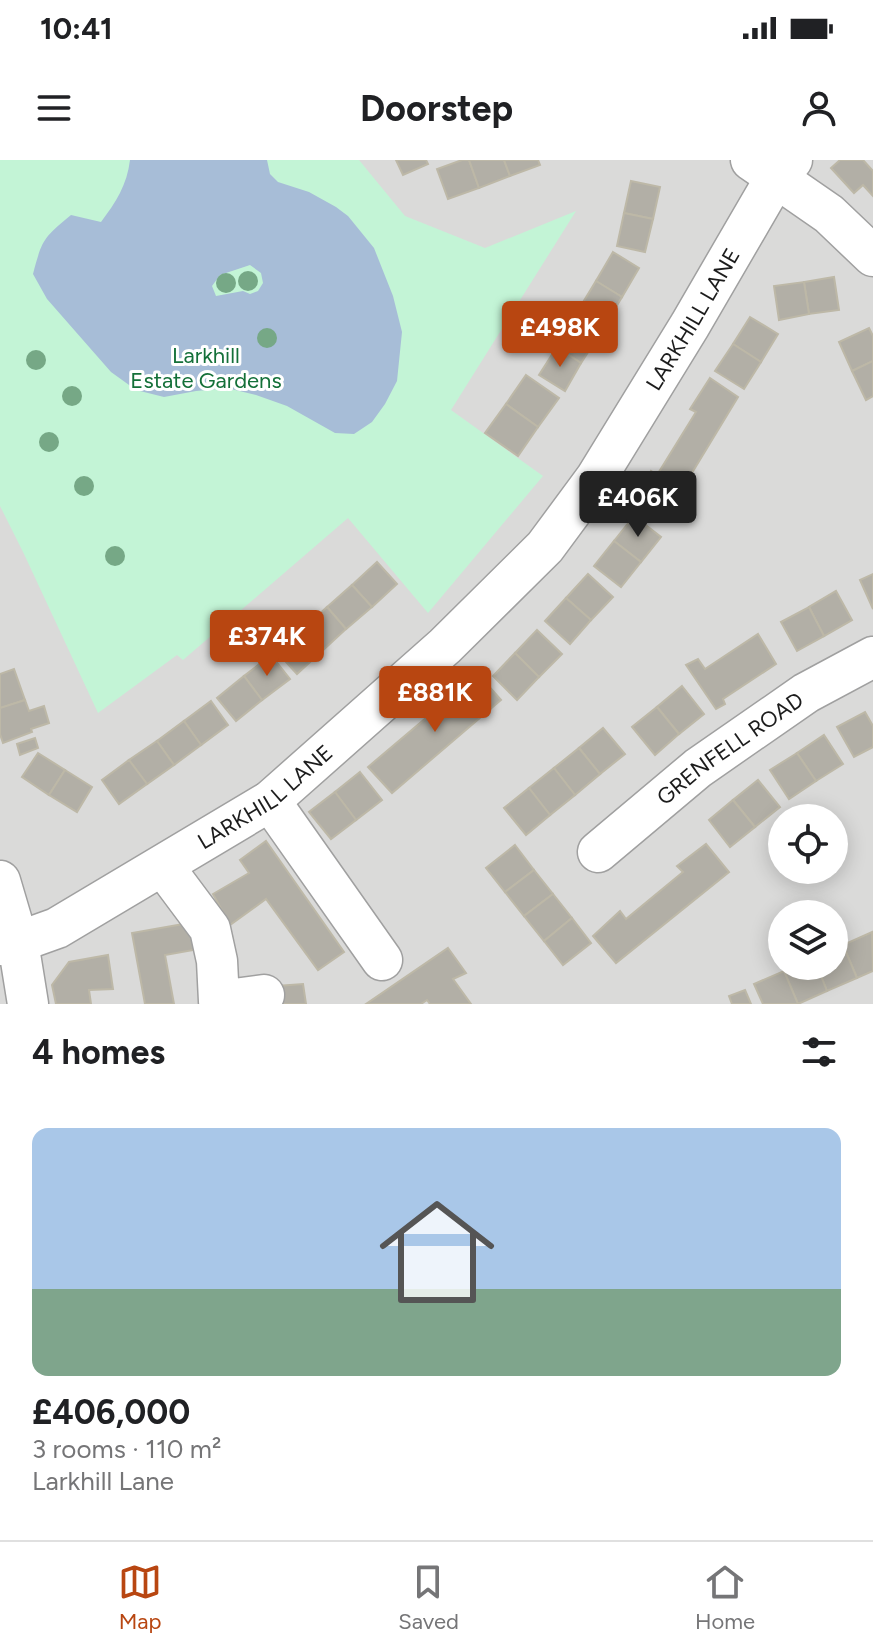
<!DOCTYPE html>
<meta charset="utf-8">
<style>
:root{--surface:#fff;--page:#f2f2f2;--text:#202124;--muted:#757577;--line:#e0e0e0;--accent:#b84611}
body{margin:0;font-family:Figtree,sans-serif;background:var(--page);color:var(--text);height:100vh;display:flex;flex-direction:column;font-size:30px;white-space:nowrap}
*{box-sizing:border-box;margin:0}
p{font-size:26px;color:var(--muted)}
.icon{flex:none;width:44px;height:44px;fill:none;stroke:currentColor;stroke-width:2;stroke-linecap:round;stroke-linejoin:round}
.map{position:relative;height:844px;overflow:hidden}
.drawer{display:flex;flex-direction:column;background:var(--surface);flex:1}
.drawer>*{flex:none}
.controls{position:absolute;left:768px;top:644px;display:grid;gap:16px}
.controls a{display:grid;place-items:center;width:80px;height:80px;border-radius:50%;background:var(--surface);box-shadow:0 4px 20px #0003;font-size:40px}
.price{position:absolute;translate:-50% -68px;padding:0 18px;border-radius:8px;background:var(--accent);color:#fff;font-size:26px;line-height:52px;filter:drop-shadow(0 2px 4px #0008)}
.price::after{content:'';position:absolute;left:50%;top:48px;width:24px;height:18px;margin-left:-12px;background:inherit;clip-path:polygon(0 0,100% 0,50% 100%)}
.price.current{background:#222;color:#fff}
ul{padding:0;list-style:none}
li{display:grid;align-content:center;gap:16px;height:424px;padding:0 32px}
li span{display:grid;place-items:center;height:248px;border-radius:16px;color:#555}
li>.icon{margin-inline-start:auto}
span .icon{width:144px;height:144px;fill:#fffc;stroke-width:1}
li b{font-size:34px}
h2{display:flex;justify-content:space-between;align-items:center;height:96px;padding:0 32px;font-size:34px}
.status{display:flex;justify-content:space-between;align-items:center;height:56px;padding:0 40px;background:var(--surface);direction:ltr}
.status svg{height:22px;fill:currentColor}
header{display:flex;justify-content:space-between;align-items:center;height:104px;padding:0 32px;background:var(--surface);font-size:36px;font-weight:700}
.menu{display:flex;justify-content:space-around;align-items:center;height:112px;border-top:2px solid var(--line);background:var(--surface);font-size:22px;color:var(--muted)}
.menu a{display:grid;justify-items:center;gap:4px}
.menu .current{color:var(--accent)}
.map>svg:first-child{display:block}
.residential{fill:#dadad9;fill-rule:evenodd}
.park{fill:#c3f4d6}
.water{fill:#a7bdd7;fill-rule:evenodd}
.building{fill:#b2afa6;stroke:#bdb8a7;stroke-width:2}
.lines{fill:none;stroke-linecap:round;stroke-linejoin:round}
.minor-casing{stroke:#a0a0a0;stroke-width:43}
.minor{stroke:#fff;stroke-width:40}
.tree{fill:#76a886}
.labels{text-anchor:middle;stroke-width:6;stroke-linejoin:round;paint-order:stroke}
.street-label{font-size:22px;fill:#1c1c1c;stroke:#fff}
.park-label{font-size:22px;fill:#147039;stroke:#fff}
</style>
<div class="status"><b>10:41</b><svg viewBox="0 0 49 12"><path d="M0 12V9h3v3zM5 12V6h3v6zM10 12V3h3v9zM15 12V0h3v12zM26 1h20v11H26zM47 4h2v5h-2z"/></svg></div>
<header><svg class="icon" aria-label="menu" viewBox="0 0 24 24"><path d="M4 6h16M4 12h16M4 18h16"/></svg>Doorstep<svg class="icon" aria-label="person" viewBox="0 0 24 24"><circle cx="12" cy="8" r="4"/><path d="M4 21q1-7 8-7t8 7"/></svg></header>
<div class="map">
<svg width="873" height="844" viewBox="0 0 873 844">
<rect width="100%" height="100%" fill="#edede3"/>
<!-- residential -->
<path class="residential" d="M0 0H873V844H0ZM782 658H834V710H782ZM782 754H834V806H782Z"/>
<!-- park -->
<path class="park" d="M0 0H359L405 56 485 88 576 51 451 250 543 316 428 453 348 358 183 500 177 495 98 553 24 394 0 346Z"/>
<!-- water -->
<path class="water" d="M130 0H267L270 14 278 22 309 32 336 47 348 56 374 88 393 136 402 172 397 221 385 244 372 262 354 274 335 273 287 246 256 235 227 228 196 231 164 237 136 230 111 212 47 139 33 114C42 80 43 78 71 55L101 62C116 42 127 25 130 0ZM250 105 261 113 263 123 258 131 250 134 243 131 216 136 212 126 220 115Z"/>
<!-- building -->
<g class="building">
<path d="M396 0H426L428 4 403 15Z"/>
<path d="M462 0H469L479 28 448 39 437 9Z"/>
<path d="M469 0H504L510 16 479 28Z"/>
<path d="M504 0H538L540 5 510 16Z"/>
<path d="M840 0H863L873 11V36L863 25 854 33 831 8Z"/>
<path d="M631 21 660 27 653 59 624 53Z"/>
<path d="M624 53 653 59 645 92 617 86Z"/>
<path d="M613 92 639 108 622 137 596 121Z"/>
<path d="M834 117 839 150 809 154 804 122Z"/>
<path d="M596 121 622 137 605 165 579 149Z"/>
<path d="M804 122 809 154 779 160 774 126Z"/>
<path d="M750 157 778 174 761 202 733 184Z"/>
<path d="M573 159 599 175 581 203 557 187Z"/>
<path d="M869 168 873 176V201L852 211 839 182Z"/>
<path d="M733 184 761 202 744 229 715 211Z"/>
<path d="M557 187 581 203 565 231 539 215Z"/>
<path d="M873 201V236L866 240 852 211Z"/>
<path d="M526 215 559 238 538 267 506 244Z"/>
<path d="M710 218 738 237 664 359 633 342 651 311 657 315 696 252 690 249Z"/>
<path d="M506 244 538 267 518 296 485 273Z"/>
<path d="M634 356 661 377 641 402 614 381Z"/>
<path d="M614 381 641 402 621 427 594 406Z"/>
<path d="M377 402 397 424 372 447 352 425Z"/>
<path d="M588 414 613 437 591 460 566 438Z"/>
<path d="M873 414V449L860 420Z"/>
<path d="M352 425 372 447 346 469 327 447Z"/>
<path d="M836 431 852 460 824 476 809 447Z"/>
<path d="M566 438 591 460 570 484 545 461Z"/>
<path d="M327 447 346 469 321 492 302 470Z"/>
<path d="M809 447 824 476 797 491 781 462Z"/>
<path d="M302 470 321 492 297 514 277 492Z"/>
<path d="M537 470 562 494 539 517 515 493Z"/>
<path d="M758 474 776 504 723 539 725 544 716 549 686 505 698 499 705 509Z"/>
<path d="M515 493 539 517 517 540 493 516Z"/>
<path d="M271 495 290 519 262 540 244 516Z"/>
<path d="M14 509 25 540 0 548V514Z"/>
<path d="M478 514 501 540 392 633 368 607Z"/>
<path d="M244 516 262 540 236 561 217 538Z"/>
<path d="M682 526 704 554 679 574 657 547Z"/>
<path d="M25 540 29 551 44 546 49 563 31 569 32 572 3 583 0 574V548Z"/>
<path d="M211 541 228 565 201 585 184 561Z"/>
<path d="M657 547 679 574 655 595 632 567Z"/>
<path d="M865 552 873 566V587L854 597 837 567Z"/>
<path d="M184 561 201 585 174 605 157 581Z"/>
<path d="M603 568 625 594 600 614 579 588Z"/>
<path d="M824 575 843 604 816 621 797 593Z"/>
<path d="M35 578 38 588 20 595 17 584Z"/>
<path d="M157 581 174 605 147 624 129 600Z"/>
<path d="M579 588 600 614 575 635 554 608Z"/>
<path d="M38 593 65 610 49 635 22 617Z"/>
<path d="M797 593 816 621 789 639 770 610Z"/>
<path d="M129 600 147 624 119 644 102 620Z"/>
<path d="M554 608 575 635 550 655 529 628Z"/>
<path d="M65 610 92 627 77 652 49 635Z"/>
<path d="M360 612 382 640 356 660 335 632Z"/>
<path d="M758 620 780 647 755 667 733 640Z"/>
<path d="M529 628 550 655 526 675 504 648Z"/>
<path d="M335 632 356 660 331 679 309 652Z"/>
<path d="M733 640 755 667 730 687 709 660Z"/>
<path d="M266 681 344 792 318 810 266 739 230 765 213 734 249 713 240 700Z"/>
<path d="M706 684 729 712 616 803 593 776 620 751 626 759 683 712 677 706Z"/>
<path d="M515 685 534 710 505 732 486 708Z"/>
<path d="M534 710 553 734 524 756 505 732Z"/>
<path d="M553 734 572 758 544 781 524 756Z"/>
<path d="M572 758 591 783 563 805 544 781Z"/>
<path d="M195 762 199 789 165 795 174 844H145L132 773Z"/>
<path d="M872 772 873 811 857 818 843 785Z"/>
<path d="M843 785 857 818 827 831 817 806H834V789Z"/>
<path d="M448 788 466 813 453 819 471 844H430L427 840 421 844H366Z"/>
<path d="M108 795 113 829 89 830 91 844H56L52 825 69 802Z"/>
<path d="M795 806H817L827 831 798 844 784 811Z"/>
<path d="M784 811 798 844H763L754 824Z"/>
<path d="M303 824 306 844H279L277 826Z"/>
<path d="M745 830 751 844H732L729 836Z"/>
</g>
<g class="lines">
<!-- minor casing -->
<g class="minor-casing">
<g id="minor">
<path d="M751 0 829 54 873 96"/>
<path d="M270 641 382 800"/>
<path id="s1" d="M598 692 698 608 806 533 873 497"/>
<path d="M163 706 210 769 217 801 219 841 264 835"/>
<path d="M0 721 18 782 28 844"/>
<path id="s2" d="M0 785 18 782 57 768 270 641 445 486 545 387 596 318 690 165 776 17 792 0"/>
</g>
</g>
<!-- minor -->
<use href="#minor" class="minor"/>
</g>
<!-- trees -->
<g class="tree">
<circle cx="248" cy="121" r="10"/>
<circle cx="226" cy="123" r="10"/>
<circle cx="267" cy="178" r="10"/>
<circle cx="36" cy="200" r="10"/>
<circle cx="72" cy="236" r="10"/>
<circle cx="49" cy="282" r="10"/>
<circle cx="84" cy="326" r="10"/>
<circle cx="115" cy="396" r="10"/>
</g>
<g class="labels">
<!-- street labels -->
<g class="street-label">
<text dy="8" stroke="none"><textPath href="#s2" startOffset="954">LARKHILL LANE</textPath></text>
<text dy="8" stroke="none"><textPath href="#s1" startOffset="168">GRENFELL ROAD</textPath></text>
<text dy="8" stroke="none"><textPath href="#s2" startOffset="306">LARKHILL LANE</textPath></text>
</g>
<!-- park labels -->
<g class="park-label">
<text x="206" y="203">Larkhill<tspan x="206" dy="25">Estate Gardens</tspan></text>
</g>
</g>
</svg>
<div class="controls">
<a><svg class="icon" aria-label="locate" viewBox="0 0 24 24"><circle cx="12" cy="12" r="6"/><path d="M12 2v4M12 18v4M2 12h4M18 12h4"/></svg></a>
<a><svg class="icon" aria-label="layers" viewBox="0 0 24 24"><path d="M12 4l9 5-9 5-9-5zM3 14l9 5 9-5"/></svg></a>
</div>
<b class="price" style="left:560px;top:209px">£498K</b>
<b class="price current" style="left:638px;top:379px">£406K</b>
<b class="price" style="left:267px;top:518px">£374K</b>
<b class="price" style="left:435px;top:574px">£881K</b>
</div>
<section class="drawer">
<h2>4 homes<svg class="icon" aria-label="filters" viewBox="0 0 24 24"><path d="M4 7h16M4 17h16"/><circle cx="9" cy="7" r="2"/><circle cx="15" cy="17" r="2"/></svg></h2>
<ul>
<li><span style="background:linear-gradient(#a9c7e8 65%,#7fa58c 0)"><svg class="icon" aria-label="home" viewBox="0 0 24 24"><path d="M3 11l9-7 9 7M6 9v11h12V9"/></svg></span><div><b>£406,000</b><p>3 rooms · 110 m²</p><p>Larkhill Lane</p></div></li>
</ul>
</section>
<nav class="menu">
<a class="current"><svg class="icon" aria-label="map" viewBox="0 0 24 24"><path d="M3 6l6-2 6 2 6-2v14l-6 2-6-2-6 2zM9 4v14M15 6v14"/></svg>Map</a>
<a><svg class="icon" aria-label="saved" viewBox="0 0 24 24"><path d="M7 4h10v16l-5-4-5 4z"/></svg>Saved</a>
<a><svg class="icon" aria-label="home" viewBox="0 0 24 24"><path d="M3 11l9-7 9 7M6 9v11h12V9"/></svg>Home</a>
</nav>
